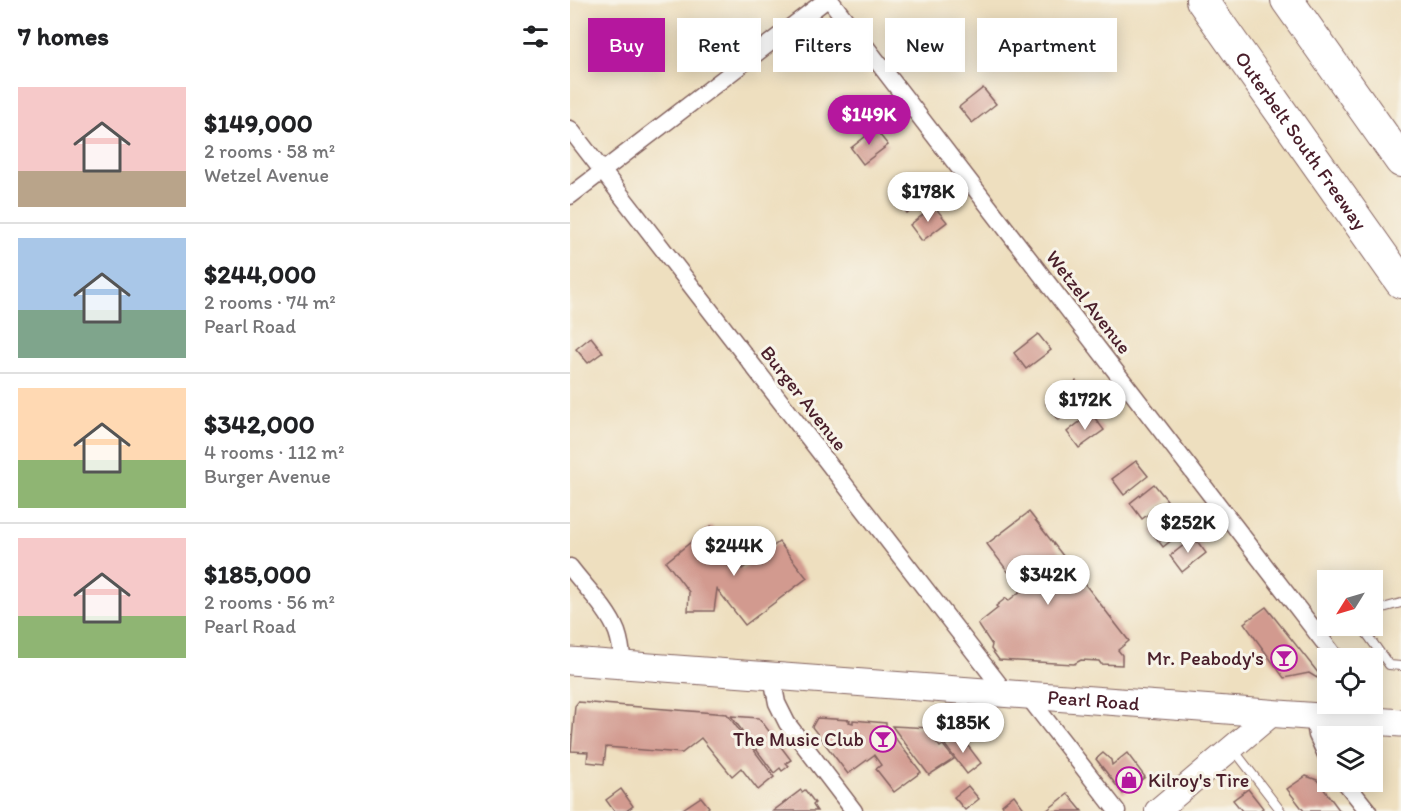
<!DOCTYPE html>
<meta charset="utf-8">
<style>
:root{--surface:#fff;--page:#f6f6f6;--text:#202124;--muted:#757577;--line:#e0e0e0;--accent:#b5179e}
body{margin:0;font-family:Itim,sans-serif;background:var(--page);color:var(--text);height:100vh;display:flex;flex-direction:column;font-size:22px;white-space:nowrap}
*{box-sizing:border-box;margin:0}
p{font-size:20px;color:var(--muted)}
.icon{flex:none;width:33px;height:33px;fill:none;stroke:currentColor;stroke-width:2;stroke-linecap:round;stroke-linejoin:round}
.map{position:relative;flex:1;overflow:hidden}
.drawer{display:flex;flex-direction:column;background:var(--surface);width:570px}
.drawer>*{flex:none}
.banner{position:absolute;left:18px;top:18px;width:570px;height:54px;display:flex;gap:12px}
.needle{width:39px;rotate:233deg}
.fabs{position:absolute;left:747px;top:570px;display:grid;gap:12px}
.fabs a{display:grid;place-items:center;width:66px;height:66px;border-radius:0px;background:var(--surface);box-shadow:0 3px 15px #0003;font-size:30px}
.price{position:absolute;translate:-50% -51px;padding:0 14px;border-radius:21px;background:#fff;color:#222;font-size:20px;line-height:39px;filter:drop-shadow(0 2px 3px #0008)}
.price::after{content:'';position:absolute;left:50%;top:36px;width:18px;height:14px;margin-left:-9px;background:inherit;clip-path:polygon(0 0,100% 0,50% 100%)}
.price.active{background:var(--accent);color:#fff}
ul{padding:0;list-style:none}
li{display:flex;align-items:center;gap:18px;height:150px;padding:0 18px}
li+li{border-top:2px solid var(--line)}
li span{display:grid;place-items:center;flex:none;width:168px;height:120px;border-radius:0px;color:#555}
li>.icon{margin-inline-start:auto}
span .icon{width:72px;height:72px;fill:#fffc;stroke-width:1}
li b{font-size:26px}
h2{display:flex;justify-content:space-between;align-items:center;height:72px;padding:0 18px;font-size:26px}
.chip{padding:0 21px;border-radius:0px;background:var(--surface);box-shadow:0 3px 15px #0003;font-size:21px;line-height:54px}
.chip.active{background:var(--accent);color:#fff}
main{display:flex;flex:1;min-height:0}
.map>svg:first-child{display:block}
.building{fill:#d29a8f}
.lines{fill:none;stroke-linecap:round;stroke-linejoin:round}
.lane-casing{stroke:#83625f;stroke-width:10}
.street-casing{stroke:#83625f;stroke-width:19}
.secondary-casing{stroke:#83625f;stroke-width:26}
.primary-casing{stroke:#83625f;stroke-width:29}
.highway-casing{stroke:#83625f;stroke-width:34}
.lane{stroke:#fff;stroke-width:8}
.street{stroke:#fff;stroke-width:16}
.secondary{stroke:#fff;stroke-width:24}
.primary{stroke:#fff;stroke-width:27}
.highway{stroke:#fff;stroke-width:32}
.labels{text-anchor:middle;stroke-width:6;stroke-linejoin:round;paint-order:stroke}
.street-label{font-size:20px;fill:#4a1f2b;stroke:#f7f3e8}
.poi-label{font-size:20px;fill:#4a1f2b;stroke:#f7f3e8;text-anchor:end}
</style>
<main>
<section class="drawer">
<h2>7 homes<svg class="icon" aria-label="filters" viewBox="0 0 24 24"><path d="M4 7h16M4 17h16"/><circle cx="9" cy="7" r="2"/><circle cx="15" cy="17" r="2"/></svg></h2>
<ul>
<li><span style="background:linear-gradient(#f6c9c9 70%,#b9a48a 0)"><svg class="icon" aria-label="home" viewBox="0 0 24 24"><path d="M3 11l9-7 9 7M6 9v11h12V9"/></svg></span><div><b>$149,000</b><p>2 rooms · 58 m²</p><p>Wetzel Avenue</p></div></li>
<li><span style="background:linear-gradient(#a9c7e8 60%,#7fa58c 0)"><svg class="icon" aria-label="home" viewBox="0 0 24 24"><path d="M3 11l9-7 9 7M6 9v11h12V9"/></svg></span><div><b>$244,000</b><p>2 rooms · 74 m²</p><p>Pearl Road</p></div></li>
<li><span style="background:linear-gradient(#ffd9b3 60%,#8fb573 0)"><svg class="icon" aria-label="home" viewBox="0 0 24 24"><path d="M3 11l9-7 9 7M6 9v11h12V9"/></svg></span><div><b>$342,000</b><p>4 rooms · 112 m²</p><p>Burger Avenue</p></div></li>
<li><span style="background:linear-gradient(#f6c9c9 65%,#8fb573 0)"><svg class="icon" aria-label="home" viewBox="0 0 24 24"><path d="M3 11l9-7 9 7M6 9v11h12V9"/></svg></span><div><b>$185,000</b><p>2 rooms · 56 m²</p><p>Pearl Road</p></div></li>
</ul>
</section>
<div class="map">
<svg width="831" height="811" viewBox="0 0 831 811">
<rect width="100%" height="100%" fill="#f7f3e8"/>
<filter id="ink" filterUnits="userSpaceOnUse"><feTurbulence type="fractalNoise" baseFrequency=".0167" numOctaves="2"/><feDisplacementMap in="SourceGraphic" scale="12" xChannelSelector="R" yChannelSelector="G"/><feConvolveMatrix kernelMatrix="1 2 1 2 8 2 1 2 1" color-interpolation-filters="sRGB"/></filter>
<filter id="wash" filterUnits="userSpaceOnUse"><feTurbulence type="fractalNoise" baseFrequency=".008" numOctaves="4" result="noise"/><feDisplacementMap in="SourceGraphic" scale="24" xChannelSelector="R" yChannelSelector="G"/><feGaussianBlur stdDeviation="1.35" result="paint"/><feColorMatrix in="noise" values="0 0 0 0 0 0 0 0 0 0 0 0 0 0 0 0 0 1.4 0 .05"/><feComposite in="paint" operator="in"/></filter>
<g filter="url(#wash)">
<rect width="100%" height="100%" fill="#eedfbf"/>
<g id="blocks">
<!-- building -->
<g class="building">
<path d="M413 88 426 104 402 123 389 107Z"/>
<path d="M305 129 318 145 293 164 281 148Z"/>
<path d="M349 179 362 194 337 213 325 197Z"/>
<path d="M364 206 377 222 352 241 340 225Z"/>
<path d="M468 334 481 350 456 369 444 353Z"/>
<path d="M21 337 33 352 18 363 6 349Z"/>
<path d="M506 381 518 398 489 420 476 404Z"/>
<path d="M521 413 534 430 509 448 497 432Z"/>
<path d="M566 461 578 476 554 495 542 479Z"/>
<path d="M584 484 597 500 572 519 560 503Z"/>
<path d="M459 512 559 641 548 650 552 655V665L531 664 529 661 511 660 504 664 429 660 421 649 422 645 408 624 428 608 426 606 436 598 438 601 452 590 417 544Z"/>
<path d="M605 512 617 528 593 547 581 531Z"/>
<path d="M141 526 172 569 209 542 237 578 175 625 147 589 144 611H118L119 592 96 562Z"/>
<path d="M624 537 636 553 612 572 600 556Z"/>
<path d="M696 607 749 674 747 678 739 673 714 678 674 623Z"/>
<path d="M8 702 157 714 204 777 188 790 171 768 162 776 131 738 112 753 36 747 34 764 17 762 18 752 1 751 5 706Z"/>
<path d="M161 716 189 718 221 760 216 763 219 766 212 771 210 768 204 773Z"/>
<path d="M247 718 280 720 279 722 283 723V720L316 723V726L351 772 324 792 306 769 311 765 304 755 278 774 242 727Z"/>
<path d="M322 726 361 728 367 736 363 738 370 747 373 745 384 759 359 775Z"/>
<path d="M389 734 411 763 397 774 375 745 382 740 380 738 384 735 385 737Z"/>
<path d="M533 753 541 760 542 765 557 753 575 777 553 794 526 759Z"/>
<path d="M736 776 747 780 770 811H734L717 789Z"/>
<path d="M398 786 409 799 395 810 384 797Z"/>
<path d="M51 789 63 806 56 811H44L36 800Z"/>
<path d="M678 789 693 808 689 811H672L663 800Z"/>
<path d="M231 790 232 792 235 790 245 803 243 805 247 811H203Z"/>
<path d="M498 794 512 811H476Z"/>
<path d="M444 795 455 810 453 811H436L432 805Z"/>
<path d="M131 797 139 807 135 811H110Z"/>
</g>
</g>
</g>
<g filter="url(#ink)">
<use href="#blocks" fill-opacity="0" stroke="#83625f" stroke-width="1.5"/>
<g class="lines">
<!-- lane casing -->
<g class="lane-casing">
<g id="lane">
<path d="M802 611 831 603"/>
<path d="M791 626 819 665 831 666"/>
<path d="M750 638 768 626"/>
<path d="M664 750 711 811"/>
</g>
</g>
<!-- street casing -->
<g class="street-casing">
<g id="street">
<path d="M260 0 766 658"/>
<path d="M0 129 435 692"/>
<path d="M0 196 256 0"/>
<path d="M0 567C15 587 38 609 47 632 51 643 52 654 53 665"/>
<path d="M202 677 207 703 217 723 284 811"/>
<path d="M456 694 547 811"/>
<path d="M744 718 747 735 758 759"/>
<path d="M775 782 798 811"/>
</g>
</g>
<!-- secondary casing -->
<g class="secondary-casing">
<path id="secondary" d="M587 811 702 714"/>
</g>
<!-- primary casing -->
<g class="primary-casing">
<g id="primary">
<path id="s1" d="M0 661 831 723"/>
</g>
</g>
<!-- highway casing -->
<g class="highway-casing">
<g id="highway">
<path id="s2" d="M632 0 831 282"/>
<path d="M717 0 831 161"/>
</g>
</g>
<!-- lane -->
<use href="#lane" class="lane"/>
<!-- street -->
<use href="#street" class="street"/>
<!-- secondary -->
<use href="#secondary" class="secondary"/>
<!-- primary -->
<use href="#primary" class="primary"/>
<!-- highway -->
<use href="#highway" class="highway"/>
</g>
</g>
<!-- icons -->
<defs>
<g id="bar-ring" transform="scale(1.35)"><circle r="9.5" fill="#f7f3e8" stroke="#b5179e" stroke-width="1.5"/><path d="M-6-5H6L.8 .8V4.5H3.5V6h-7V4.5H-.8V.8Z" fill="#b5179e"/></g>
<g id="shop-ring" transform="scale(1.35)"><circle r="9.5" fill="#f7f3e8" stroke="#b5179e" stroke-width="1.5"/><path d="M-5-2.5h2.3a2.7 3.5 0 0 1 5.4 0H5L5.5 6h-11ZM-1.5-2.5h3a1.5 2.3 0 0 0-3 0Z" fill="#b5179e"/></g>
</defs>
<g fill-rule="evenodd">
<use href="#bar-ring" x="714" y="658"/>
<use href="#bar-ring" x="313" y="739"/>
<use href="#shop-ring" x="559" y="780"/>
</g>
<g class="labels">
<!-- street labels -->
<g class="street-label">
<text dy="7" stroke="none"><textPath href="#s2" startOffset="172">Outerbelt South Freeway</textPath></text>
<text transform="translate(519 302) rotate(52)" y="7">Wetzel Avenue</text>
<text transform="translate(234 398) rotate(52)" y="7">Burger Avenue</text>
<text dy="7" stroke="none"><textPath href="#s1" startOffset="525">Pearl Road</textPath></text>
</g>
<!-- poi labels -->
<g class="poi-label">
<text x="694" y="665">Mr. Peabody's</text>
<text x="294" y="746">The Music Club</text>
<text x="578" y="787" text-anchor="start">Kilroy's Tire</text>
</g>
</g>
</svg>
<div class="fabs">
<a><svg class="needle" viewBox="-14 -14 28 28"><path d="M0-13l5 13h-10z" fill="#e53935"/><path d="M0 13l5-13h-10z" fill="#757577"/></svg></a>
<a><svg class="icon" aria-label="locate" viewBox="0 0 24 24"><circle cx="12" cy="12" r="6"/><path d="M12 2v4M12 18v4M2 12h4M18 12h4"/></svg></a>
<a><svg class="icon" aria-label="layers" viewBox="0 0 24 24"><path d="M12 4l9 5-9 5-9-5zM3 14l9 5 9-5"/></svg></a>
</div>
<b class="price active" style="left:299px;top:146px">$149K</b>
<b class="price" style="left:358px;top:223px">$178K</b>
<b class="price" style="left:515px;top:431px">$172K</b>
<b class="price" style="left:618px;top:554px">$252K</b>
<b class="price" style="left:164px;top:577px">$244K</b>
<b class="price" style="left:478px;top:606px">$342K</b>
<b class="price" style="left:393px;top:754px">$185K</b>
<div class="banner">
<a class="chip active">Buy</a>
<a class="chip">Rent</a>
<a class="chip">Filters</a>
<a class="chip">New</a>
<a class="chip">Apartment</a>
</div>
</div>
</main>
